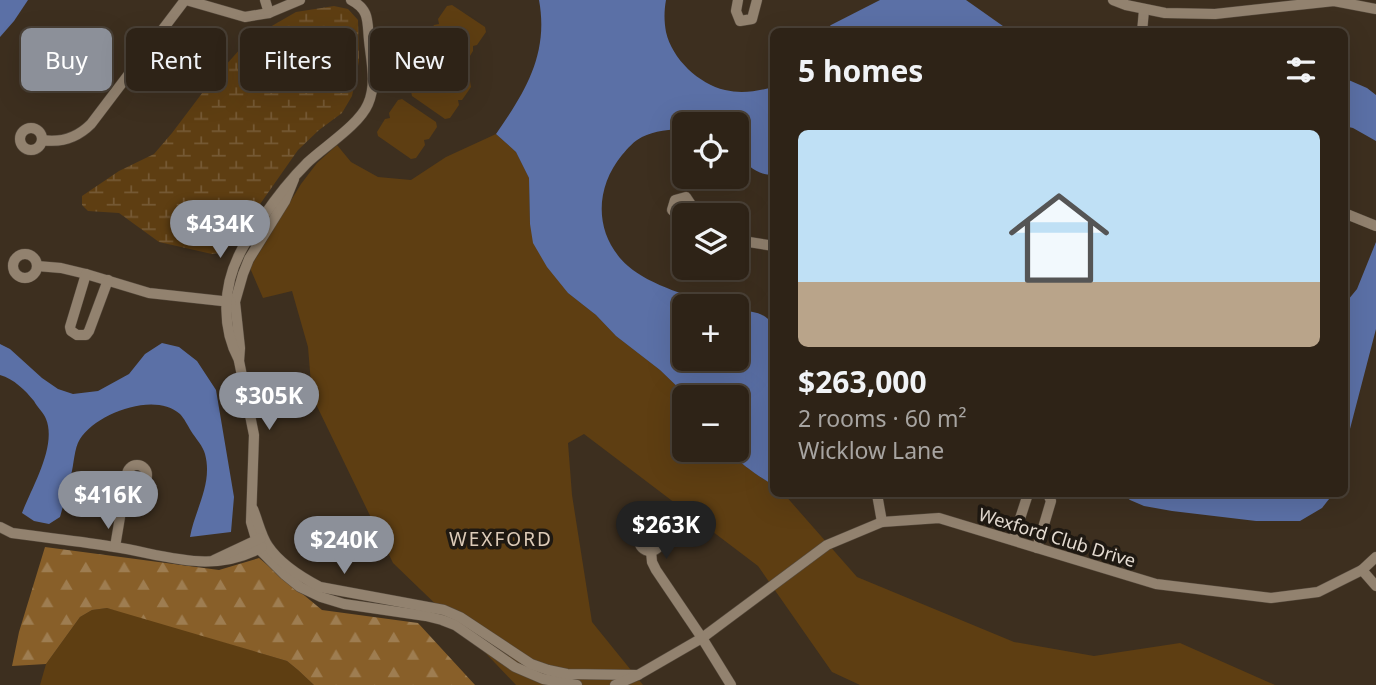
<!DOCTYPE html>
<meta charset="utf-8">
<style>
:root{--surface:#2e2317;--page:#362b20;--text:#f1f3f6;--muted:#a7a4a1;--line:#494036;--accent:#8c9099}
body{margin:0;font-family:"Noto Sans",sans-serif;background:var(--page);color:var(--text);height:100vh;display:flex;flex-direction:column;font-size:26px;white-space:nowrap}
*{box-sizing:border-box;margin:0}
p{font-size:23px;color:var(--muted)}
.icon{flex:none;width:38px;height:38px;fill:none;stroke:currentColor;stroke-width:2;stroke-linecap:round;stroke-linejoin:round}
.map{position:relative;flex:1;overflow:hidden}
.panel{position:absolute;left:770px;top:28px;width:578px;height:469px;display:flex;flex-direction:column;background:var(--surface);border-radius:10px;box-shadow:0 7px 28px #0002,0 0 0 2px var(--line)}
.panel>*{flex:none}
.guide{position:absolute;left:21px;top:28px;width:644px;height:63px;display:flex;gap:14px}
.buttons{position:absolute;left:672px;top:112px;display:grid;gap:14px}
.buttons a{display:grid;place-items:center;width:77px;height:77px;border-radius:10px;background:var(--surface);box-shadow:0 7px 28px #0002,0 0 0 2px var(--line);font-size:35px}
.price{position:absolute;translate:-50% -60px;padding:0 16px;border-radius:24px;background:var(--accent);color:#fff;font-size:23px;line-height:46px;filter:drop-shadow(0 2px 4px #0008)}
.price::after{content:'';position:absolute;left:50%;top:42px;width:21px;height:16px;margin-left:-10px;background:inherit;clip-path:polygon(0 0,100% 0,50% 100%)}
.price.on{background:#222;color:#fff}
ul{padding:0;list-style:none}
li{display:grid;align-content:center;gap:14px;height:371px;padding:0 28px}
li span{display:grid;place-items:center;height:217px;border-radius:10px;color:#555}
li>.icon{margin-inline-start:auto}
span .icon{width:126px;height:126px;fill:#fffc;stroke-width:1}
li b{font-size:30px}
h2{display:flex;justify-content:space-between;align-items:center;height:84px;padding:0 28px;font-size:30px}
.pill{padding:0 24px;border-radius:10px;background:var(--surface);box-shadow:0 7px 28px #0002,0 0 0 2px var(--line);font-size:24px;line-height:63px}
.pill.on{background:var(--accent);color:#fff}
.map>svg:first-child{display:block}
.green{fill:#5e3e12}
.forest{fill:url(#forest-firs)}
.wetland{fill:url(#wetland-marsh)}
.water{fill:#5b70a6}
.lines{fill:none;stroke-linecap:round;stroke-linejoin:round}
.street-casing{stroke:#564a3d;stroke-width:11}
.street{stroke:#92826f;stroke-width:10}
.labels{text-anchor:middle;stroke-width:7;stroke-linejoin:round;paint-order:stroke}
.street-label{font-size:18px;fill:#e5dcd2;stroke:#1f1912}
.neighbourhood-label{font-size:19px;letter-spacing:2px;fill:#ddcbb8;stroke:#1f1912}
</style>
<div class="map">
<svg width="1376" height="685" viewBox="0 0 1376 685">
<defs>
<pattern id="forest-firs" width="22" height="20" patternUnits="userSpaceOnUse" patternTransform="scale(1.75)"><rect width="22" height="20" fill="#885f29"/><path d="M5 1l3.5 6h-7zM16 11l3.5 6h-7z" fill="#9e7d51"/></pattern>
<pattern id="wetland-marsh" width="20" height="14" patternUnits="userSpaceOnUse" patternTransform="scale(1.75)"><rect width="20" height="14" fill="#5e3e12"/><path d="M1 5h8M5 5V1M11 12h8M15 12V8" fill="none" stroke="#755934"/></pattern>
</defs>
<rect width="100%" height="100%" fill="#3d2f1f"/>
<!-- green -->
<g class="green">
<path d="M452 5 485 27 486 32 477 45 473 46V51L465 64 460 65 427 43 426 38 434 25 439 24 438 19 447 6Z"/>
<path d="M437 59 470 81 471 87 462 100H458L459 105 450 118 445 119 412 96 411 91 420 79 424 77 423 73 432 60Z"/>
<path d="M402 99 436 122 437 127 429 139 424 140 425 145 416 158 411 159 378 136 377 132 385 119 390 118 389 113 398 100Z"/>
<path d="M496 134 516 152 529 178 530 224 568 293 596 315 616 336 660 370 688 397H684V450H729C741 465 757 475 773 485L774 494H784L857 577 1014 642 1094 656 1180 643 1275 685H860L832 672 758 566 584 434 568 443 572 495 592 622 643 685H516L477 644 393 563 312 396 308 347 292 291 263 298 250 268 301 184 317 163 337 145 351 162 378 177 411 180 446 157Z"/>
<path d="M107 608 132 614 287 661 298 670 314 685H40L46 664 80 617 92 610Z"/>
</g>
<!-- forest -->
<path class="forest" d="M45 547 219 570 259 558 322 610 418 623 475 685H314L298 670 287 661 107 608 92 610 80 617 46 664 12 666 19 632Z"/>
<!-- wetland -->
<path class="wetland" d="M334 6 348 9 358 20 359 61 352 96 342 113 319 130 298 150 239 234 224 252 212 254 159 242 119 213 88 211 82 205V196L119 171 154 154 172 133 209 84 249 39 296 12Z"/>
<!-- water -->
<g class="water">
<path d="M0 0H28L14 21 0 37Z"/>
<path d="M539 0H666C664 11 664 21 666 32 672 59 699 84 725 90 742 94 758 91 773 87V175C756 175 748 165 737 154V124H684V129C671 129 654 131 642 137 634 141 628 148 622 155 594 189 594 236 628 266 649 285 694 298 722 306H684V359H737V310C753 312 765 311 774 327L773 485C757 475 741 465 729 450H737V397H688L660 370 616 336 596 315 568 293 547 267 533 243 530 224 529 178 516 152 496 134C525 92 549 54 539 0Z"/>
<path d="M880 0H966L1010 31H824L831 25Z"/>
<path d="M1344 78 1367 88 1376 95V141L1353 128 1344 126Z"/>
<path d="M1376 242V329L1344 452V299L1348 300 1357 289Z"/>
<path d="M162 343 179 347 197 361 216 390 234 497 231 532 190 537C195 509 213 484 205 454 203 446 196 439 191 431 188 426 184 418 180 414 154 391 96 414 80 439 74 448 74 465 71 475 68 489 64 503 60 517L49 524 34 521 22 513C32 487 57 446 46 419 44 413 37 407 34 401 25 390 14 379 0 375V344L10 349 42 378 58 389 73 394 98 391 129 374 145 354Z"/>
<path d="M1122 494H1333L1322 508 1300 521H1256L1172 511 1144 506 1130 500Z"/>
</g>
<g class="lines">
<!-- street casing -->
<g class="street-casing">
<g id="street">
<path d="M186 0 245 17 269 13 300 0"/>
<path d="M265 0 269 13"/>
<path d="M738 0 736 11 740 21 752 19 757 0"/>
<path d="M1113 0 1126 5 1165 13 1215 14 1334 1 1376 9"/>
<path d="M1142 32 1144 10"/>
<circle cx="31" cy="139" r="11"/>
<path d="M42 140C61 143 78 137 91 124L185 0"/>
<path d="M294 179 285 201 249 259 243 274 235 302 240 348 239 361 254 435 251 522 259 549 284 574 300 587 321 597 344 604 426 616 442 620 455 625 515 667 543 679 577 685"/>
<path d="M1344 213 1376 226"/>
<path d="M684 221 672 210 675 200 686 197 698 215"/>
<path d="M737 237 749 242 774 246"/>
<circle cx="25" cy="266" r="12"/>
<path d="M37 266 61 268 86 274 149 293 231 302"/>
<path d="M86 274 70 327 71 331 77 335H86L89 331 108 280"/>
<path d="M239 360C221 327 223 286 240 253 246 240 255 229 263 217 276 198 291 179 307 163 325 146 359 125 368 104 377 84 371 61 369 40 367 21 370 10 351 0"/>
<circle cx="137" cy="475" r="10"/>
<path d="M877 494 882 522"/>
<path d="M253 509C258 521 261 536 268 546 280 564 301 577 320 587L444 610 460 617 531 664 548 670 567 674 638 675"/>
<path d="M0 527 12 533C46 538 81 541 115 547 166 555 213 575 262 547"/>
<circle cx="650" cy="540" r="11"/>
<path d="M1013 540 1028 494"/>
<path d="M115 547 125 487 128 480"/>
<path d="M1037 548 1051 501 1048 494"/>
<path d="M651 551 652 562 656 570 702 638 731 685"/>
<path d="M214 560 261 538"/>
<path d="M1362 570 1376 586"/>
<path d="M615 685 638 675 702 638 827 545 882 522 939 518 1156 584 1271 598 1318 592 1362 570 1376 557"/>
</g>
</g>
<!-- street -->
<use href="#street" class="street"/>
</g>
<g class="labels">
<!-- street labels -->
<g class="street-label">
<text transform="translate(1057 538) rotate(17)" y="6">Wexford Club Drive</text>
</g>
<!-- neighbourhood labels -->
<g class="neighbourhood-label">
<text x="501" y="546">WEXFORD</text>
</g>
</g>
</svg>
<div class="buttons">
<a><svg class="icon" aria-label="locate" viewBox="0 0 24 24"><circle cx="12" cy="12" r="6"/><path d="M12 2v4M12 18v4M2 12h4M18 12h4"/></svg></a>
<a><svg class="icon" aria-label="layers" viewBox="0 0 24 24"><path d="M12 4l9 5-9 5-9-5zM3 14l9 5 9-5"/></svg></a>
<a>+</a>
<a>−</a>
</div>
<b class="price" style="left:220px;top:260px">$434K</b>
<b class="price" style="left:269px;top:432px">$305K</b>
<b class="price" style="left:108px;top:531px">$416K</b>
<b class="price on" style="left:666px;top:561px">$263K</b>
<b class="price" style="left:344px;top:576px">$240K</b>
<div class="guide">
<a class="pill on">Buy</a>
<a class="pill">Rent</a>
<a class="pill">Filters</a>
<a class="pill">New</a>
</div>
<section class="panel">
<h2>5 homes<svg class="icon" aria-label="filters" viewBox="0 0 24 24"><path d="M4 7h16M4 17h16"/><circle cx="9" cy="7" r="2"/><circle cx="15" cy="17" r="2"/></svg></h2>
<ul>
<li><span style="background:linear-gradient(#bfe0f5 70%,#b9a48a 0)"><svg class="icon" aria-label="home" viewBox="0 0 24 24"><path d="M3 11l9-7 9 7M6 9v11h12V9"/></svg></span><div><b>$263,000</b><p>2 rooms · 60 m²</p><p>Wicklow Lane</p></div></li>
</ul>
</section>
</div>
